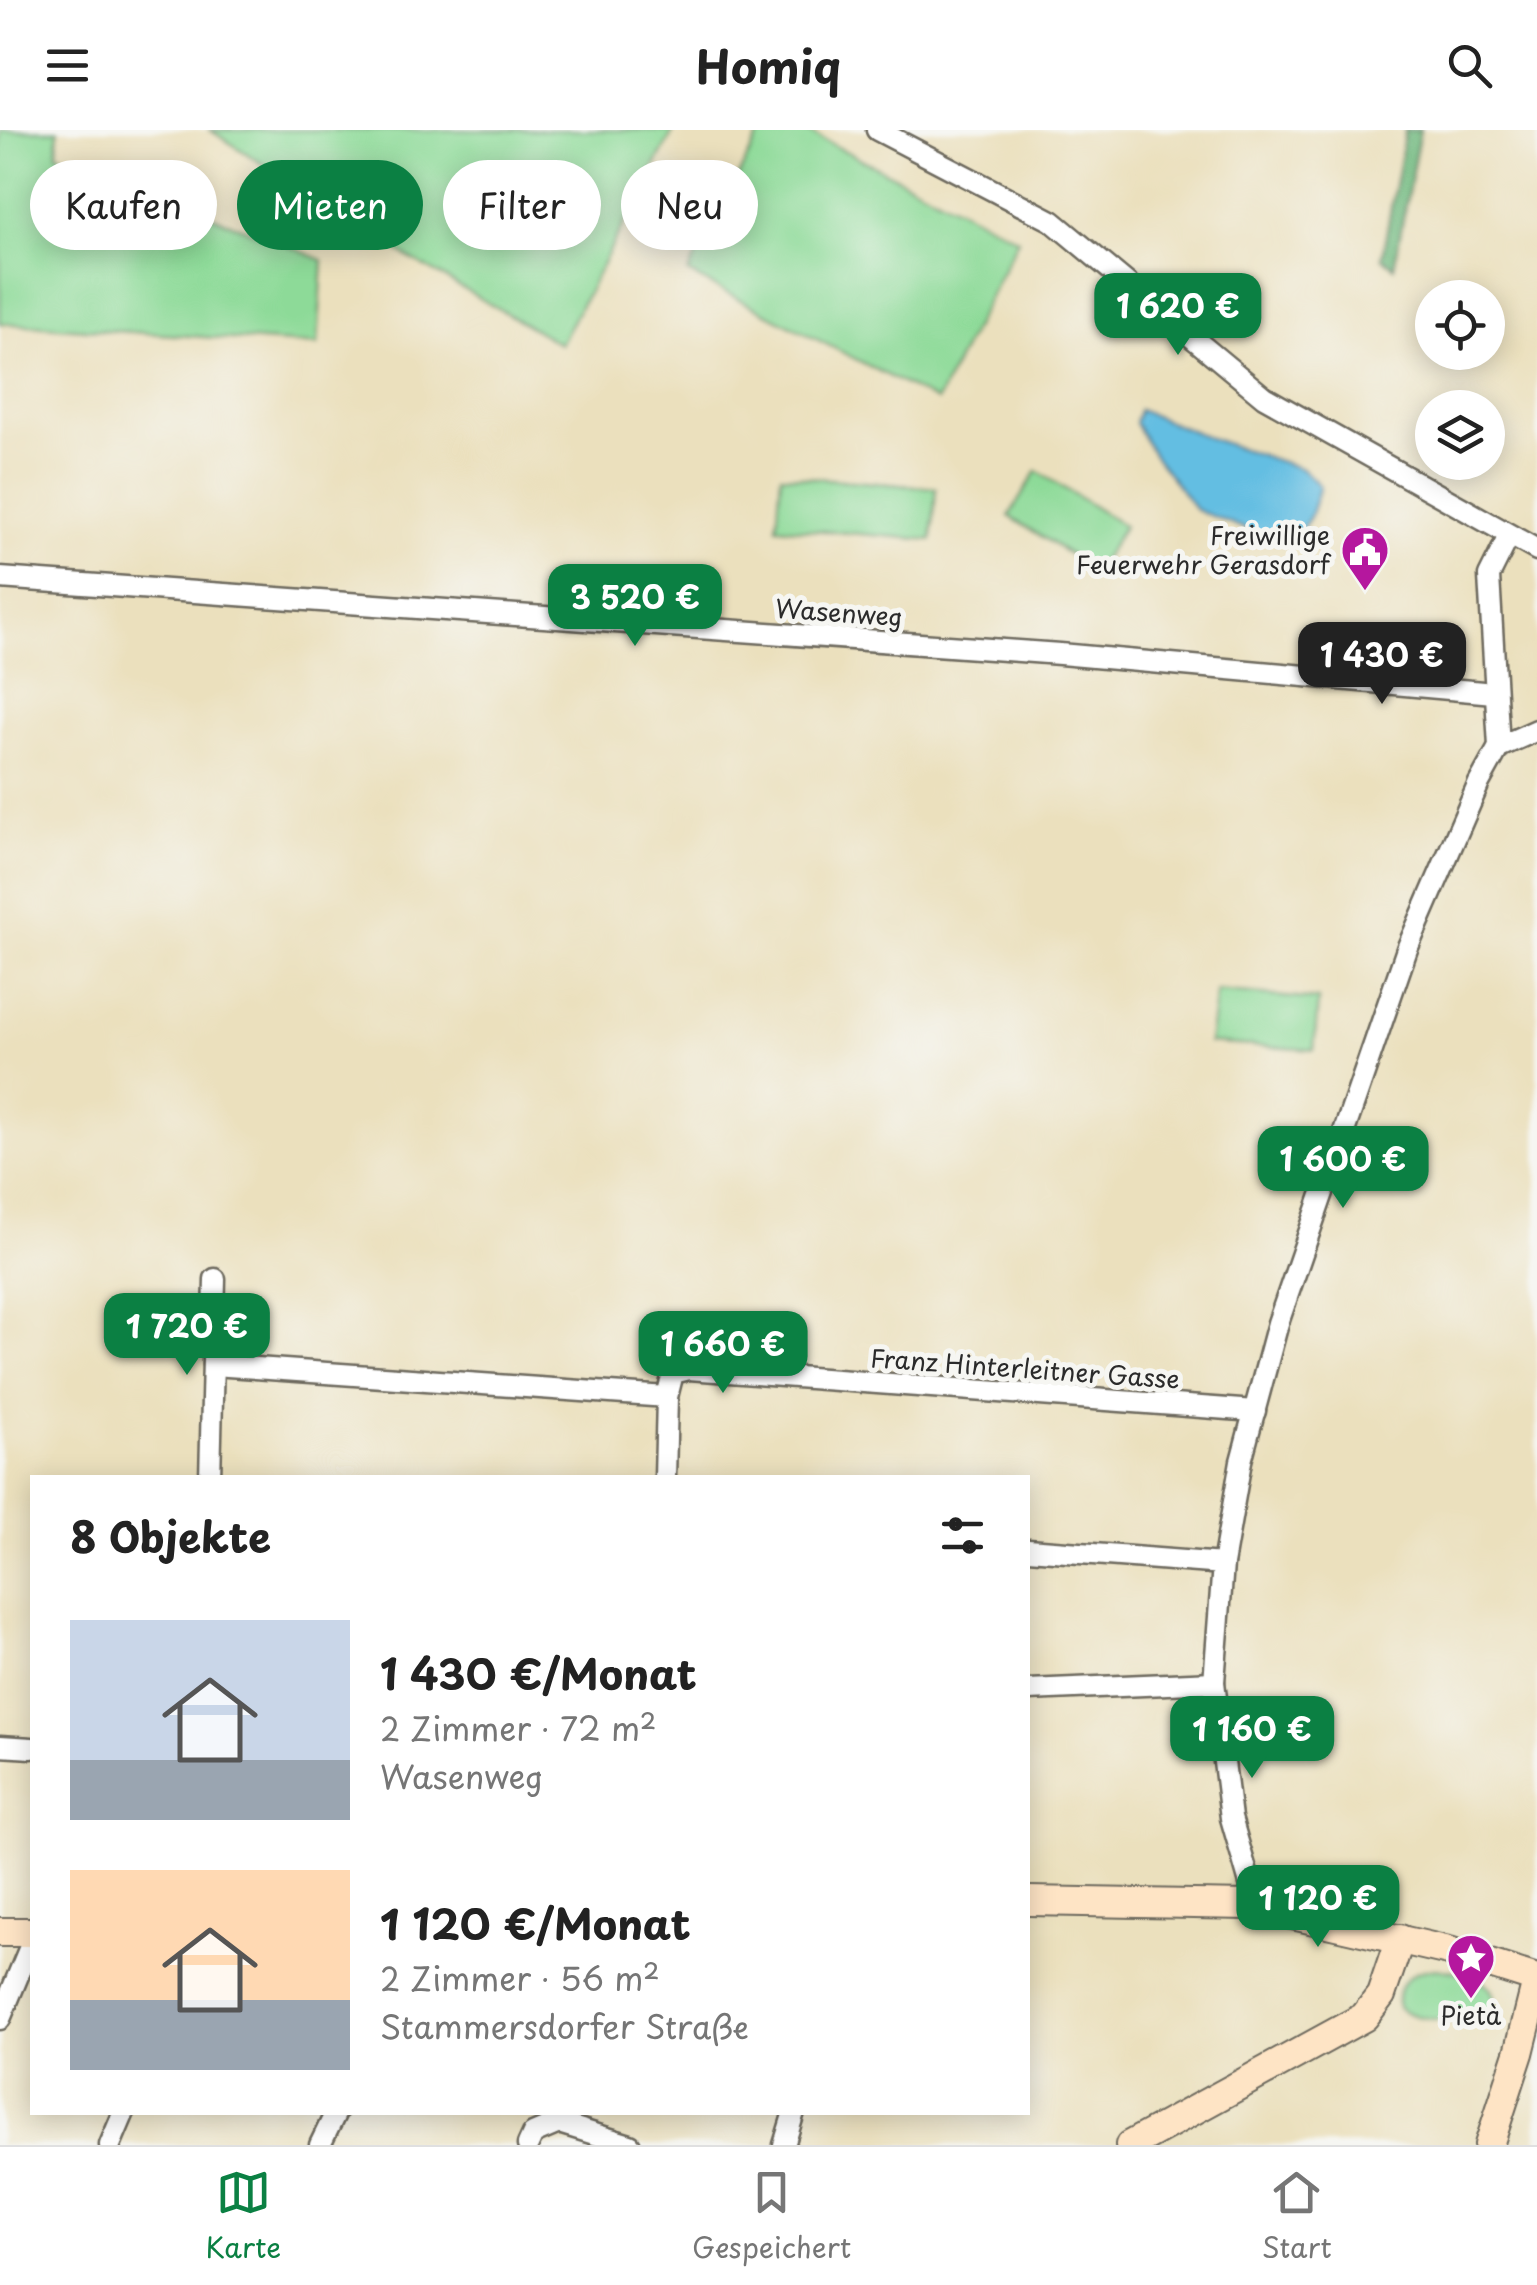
<!DOCTYPE html>
<html lang="de">
<meta charset="utf-8">
<style>
:root{--surface:#fff;--page:#f6f6f6;--text:#222;--muted:#767676;--line:#e0e0e0;--accent:#0b8043}
body{margin:0;font-family:"Playpen Sans",sans-serif;background:var(--page);color:var(--text);height:100vh;display:flex;flex-direction:column;font-size:38px;white-space:nowrap}
*{box-sizing:border-box;margin:0}
p{font-size:32px;color:var(--muted)}
.icon{flex:none;width:55px;height:55px;fill:none;stroke:currentColor;stroke-width:2;stroke-linecap:round;stroke-linejoin:round}
.map{position:relative;flex:1;overflow:hidden}
.details{position:absolute;left:30px;top:1345px;width:1000px;height:640px;display:flex;flex-direction:column;background:var(--surface);border-radius:0px;box-shadow:0 5px 25px #0003}
.details>*{flex:none}
.top-card{position:absolute;left:30px;top:30px;width:1000px;height:90px;display:flex;gap:20px}
.tools{position:absolute;left:1415px;top:150px;display:grid;gap:20px}
.tools a{display:grid;place-items:center;width:90px;height:90px;border-radius:50%;background:var(--surface);box-shadow:0 5px 25px #0003;font-size:50px}
.price{position:absolute;translate:-50% -85px;padding:0 22px;border-radius:20px;background:var(--accent);color:#fff;font-size:32px;line-height:65px;filter:drop-shadow(0 2px 5px #0008)}
.price::after{content:'';position:absolute;left:50%;top:60px;width:30px;height:22px;margin-left:-15px;background:inherit;clip-path:polygon(0 0,100% 0,50% 100%)}
.price.on{background:#222;color:#fff}
ul{padding:0;list-style:none}
li{display:flex;align-items:center;gap:30px;height:250px;padding:0 40px}
li span{display:grid;place-items:center;flex:none;width:280px;height:200px;border-radius:0px;color:#555}
li>.icon{margin-inline-start:auto}
span .icon{width:120px;height:120px;fill:#fffc;stroke-width:1}
li b{font-size:42px}
h2{display:flex;justify-content:space-between;align-items:center;height:120px;padding:0 40px;font-size:42px}
.pill{padding:0 35px;border-radius:45px;background:var(--surface);box-shadow:0 5px 25px #0003;font-size:35px;line-height:90px}
.pill.on{background:var(--accent);color:#fff}
header{display:flex;justify-content:space-between;align-items:center;height:130px;padding:0 40px;background:var(--surface);font-size:45px;font-weight:700}
.dock{display:flex;justify-content:space-around;align-items:center;height:140px;border-top:2px solid var(--line);background:var(--surface);font-size:28px;color:var(--muted)}
.dock a{display:grid;justify-items:center;gap:5px}
.dock .on{color:var(--accent)}
.map>svg:first-child{display:block}
.green{fill:#8dda98;stroke:#5c8262;stroke-width:2.5}
.forest{fill:#72ba80;stroke:#4e7256;stroke-width:2.5}
.water{fill:#64bee2;stroke:#487486;stroke-width:2.5}
.lines{fill:none;stroke-linecap:round;stroke-linejoin:round}
.street-casing{stroke:#6e6a5e;stroke-width:25}
.secondary-casing{stroke:#6e6a5e;stroke-width:32}
.street{stroke:#fff;stroke-width:20}
.secondary{stroke:#fee4c5;stroke-width:28}
.labels{text-anchor:middle;stroke-width:10;stroke-linejoin:round;paint-order:stroke}
.poi-label{font-size:25px;fill:#2b2b2b;stroke:#f6f6f2;text-anchor:end}
.street-label{font-size:25px;fill:#2b2b2b;stroke:#f6f6f2}
</style>
<header><svg class="icon" aria-label="menu" viewBox="0 0 24 24"><path d="M4 6h16M4 12h16M4 18h16"/></svg>Homiq<svg class="icon" aria-label="search" viewBox="0 0 24 24"><circle cx="10" cy="10" r="6"/><path d="M15 15l6 6"/></svg></header>
<div class="map">
<svg width="1537" height="2015" viewBox="0 0 1537 2015">
<rect width="100%" height="100%" fill="#f6f6f2"/>
<filter id="ink" filterUnits="userSpaceOnUse"><feTurbulence type="fractalNoise" baseFrequency=".01" numOctaves="2"/><feDisplacementMap in="SourceGraphic" scale="20" xChannelSelector="R" yChannelSelector="G"/><feConvolveMatrix kernelMatrix="1 2 1 2 8 2 1 2 1" color-interpolation-filters="sRGB"/></filter>
<filter id="wash" filterUnits="userSpaceOnUse"><feTurbulence type="fractalNoise" baseFrequency=".0048" numOctaves="4" result="noise"/><feDisplacementMap in="SourceGraphic" scale="40" xChannelSelector="R" yChannelSelector="G"/><feGaussianBlur stdDeviation="2.25" result="paint"/><feColorMatrix in="noise" values="0 0 0 0 0 0 0 0 0 0 0 0 0 0 0 0 0 1.4 0 .05"/><feComposite in="paint" operator="in"/></filter>
<g filter="url(#wash)">
<rect width="100%" height="100%" fill="#ebe0bd"/>
<!-- green -->
<g class="green">
<path d="M0 0H58L57 24 323 130 318 215 0 193Z"/>
<path d="M210 0H674L560 214 411 129Z"/>
<path d="M762 0H804L1018 109 937 271 688 143Z"/>
<path d="M1037 341 1124 396 1096 441 1009 386Z"/>
<path d="M781 345 936 358 932 410 777 397Z"/>
<path d="M1216 861 1318 870 1314 920 1209 913Z"/>
<path d="M1436 1838C1465 1842 1504 1848 1493 1887 1477 1895 1410 1891 1398 1877 1396 1850 1411 1841 1436 1838Z"/>
</g>
<!-- forest -->
<path class="forest" d="M1405 0H1420L1394 137 1382 127Z"/>
<!-- water -->
<path class="water" d="M1139 280 1215 310 1303 339 1320 356 1310 387 1290 416 1196 380 1153 324 1135 293Z"/>
</g>
<g filter="url(#ink)">
<g class="lines">
<!-- street casing -->
<g class="street-casing">
<g id="street">
<path d="M877 0 1052 91 1264 267 1537 420"/>
<path d="M0 448 1060 524 1494 563"/>
<path d="M1499 617 1489 446 1509 406"/>
<path d="M213 1235 667 1267 673 1243 689 1239 1255 1281"/>
<path d="M210 1348 215 1149"/>
<path d="M665 1348 667 1267"/>
<path d="M1028 1419 1223 1434"/>
<path d="M1028 1560 1214 1552"/>
<path d="M0 1616 32 1618"/>
<path d="M1249 1775 1251 1757 1231 1688 1214 1552 1223 1434 1241 1331 1278 1193 1407 819 1479 653 1499 617 1537 600"/>
<path d="M0 1889 32 1812"/>
<path d="M110 2015 124 1982"/>
<path d="M320 2015 336 1982"/>
<path d="M528 2015 533 2004 559 1993 630 2015"/>
<path d="M784 2015 794 1982"/>
</g>
</g>
<!-- secondary casing -->
<g class="secondary-casing">
<g id="secondary">
<path d="M1028 1771 1249 1775 1449 1821 1537 1849"/>
<path d="M0 1802H32"/>
<path d="M1130 2015 1364 1887 1381 1865 1400 1809"/>
<path d="M1489 2015 1519 1923 1537 1851"/>
</g>
</g>
<!-- street -->
<use href="#street" class="street"/>
<!-- secondary -->
<use href="#secondary" class="secondary"/>
</g>
</g>
<!-- icons -->
<defs>
<g id="civic-pin" transform="scale(2.5)"><path d="M0 17L-7.5 6A9.5 9.5 0 1 1 7.5 6Z" fill="#b5179e" stroke="#f6f6f2"/><path d="M-.6-6.5H3V-4.5H.6V-3L4-1V1h2V6H-6V1h2V-1L-.6-3ZM-1.2 2.5V6h2.4V2.5Z" fill="#fff"/></g>
<g id="sight-pin" transform="scale(2.5)"><path d="M0 17L-7.5 6A9.5 9.5 0 1 1 7.5 6Z" fill="#b5179e" stroke="#f6f6f2"/><path d="M0-6L1.8-2.2L6-1.7L2.9 1.2L3.7 5.4L0 3.3L-3.7 5.4L-2.9 1.2L-6-1.7L-1.8-2.2Z" fill="#fff"/></g>
</defs>
<g fill-rule="evenodd">
<use href="#civic-pin" x="1365" y="420"/>
<use href="#sight-pin" x="1471" y="1828"/>
</g>
<g class="labels">
<!-- poi labels -->
<g class="poi-label">
<text x="1330" y="415">Freiwillige<tspan x="1330" dy="29">Feuerwehr Gerasdorf</tspan></text>
<text x="1471" y="1895" text-anchor="middle">Pietà</text>
</g>
<!-- street labels -->
<g class="street-label">
<text transform="translate(839 483) rotate(4)" y="9">Wasenweg</text>
<text transform="translate(1025 1239) rotate(4)" y="9">Franz Hinterleitner Gasse</text>
</g>
</g>
</svg>
<div class="tools">
<a><svg class="icon" aria-label="locate" viewBox="0 0 24 24"><circle cx="12" cy="12" r="6"/><path d="M12 2v4M12 18v4M2 12h4M18 12h4"/></svg></a>
<a><svg class="icon" aria-label="layers" viewBox="0 0 24 24"><path d="M12 4l9 5-9 5-9-5zM3 14l9 5 9-5"/></svg></a>
</div>
<b class="price" style="left:1178px;top:228px">1 620 €</b>
<b class="price" style="left:635px;top:519px">3 520 €</b>
<b class="price on" style="left:1382px;top:577px">1 430 €</b>
<b class="price" style="left:1343px;top:1081px">1 600 €</b>
<b class="price" style="left:187px;top:1248px">1 720 €</b>
<b class="price" style="left:723px;top:1266px">1 660 €</b>
<b class="price" style="left:1252px;top:1651px">1 160 €</b>
<b class="price" style="left:1318px;top:1820px">1 120 €</b>
<div class="top-card">
<a class="pill">Kaufen</a>
<a class="pill on">Mieten</a>
<a class="pill">Filter</a>
<a class="pill">Neu</a>
</div>
<section class="details">
<h2>8 Objekte<svg class="icon" aria-label="filters" viewBox="0 0 24 24"><path d="M4 7h16M4 17h16"/><circle cx="9" cy="7" r="2"/><circle cx="15" cy="17" r="2"/></svg></h2>
<ul>
<li><span style="background:linear-gradient(#c9d6e8 70%,#9aa5b1 0)"><svg class="icon" aria-label="home" viewBox="0 0 24 24"><path d="M3 11l9-7 9 7M6 9v11h12V9"/></svg></span><div><b>1 430 €/Monat</b><p>2 Zimmer · 72 m²</p><p>Wasenweg</p></div></li>
<li><span style="background:linear-gradient(#ffd9b3 65%,#9aa5b1 0)"><svg class="icon" aria-label="home" viewBox="0 0 24 24"><path d="M3 11l9-7 9 7M6 9v11h12V9"/></svg></span><div><b>1 120 €/Monat</b><p>2 Zimmer · 56 m²</p><p>Stammersdorfer Straße</p></div></li>
</ul>
</section>
</div>
<nav class="dock">
<a class="on"><svg class="icon" aria-label="map" viewBox="0 0 24 24"><path d="M3 6l6-2 6 2 6-2v14l-6 2-6-2-6 2zM9 4v14M15 6v14"/></svg>Karte</a>
<a><svg class="icon" aria-label="saved" viewBox="0 0 24 24"><path d="M7 4h10v16l-5-4-5 4z"/></svg>Gespeichert</a>
<a><svg class="icon" aria-label="home" viewBox="0 0 24 24"><path d="M3 11l9-7 9 7M6 9v11h12V9"/></svg>Start</a>
</nav>
